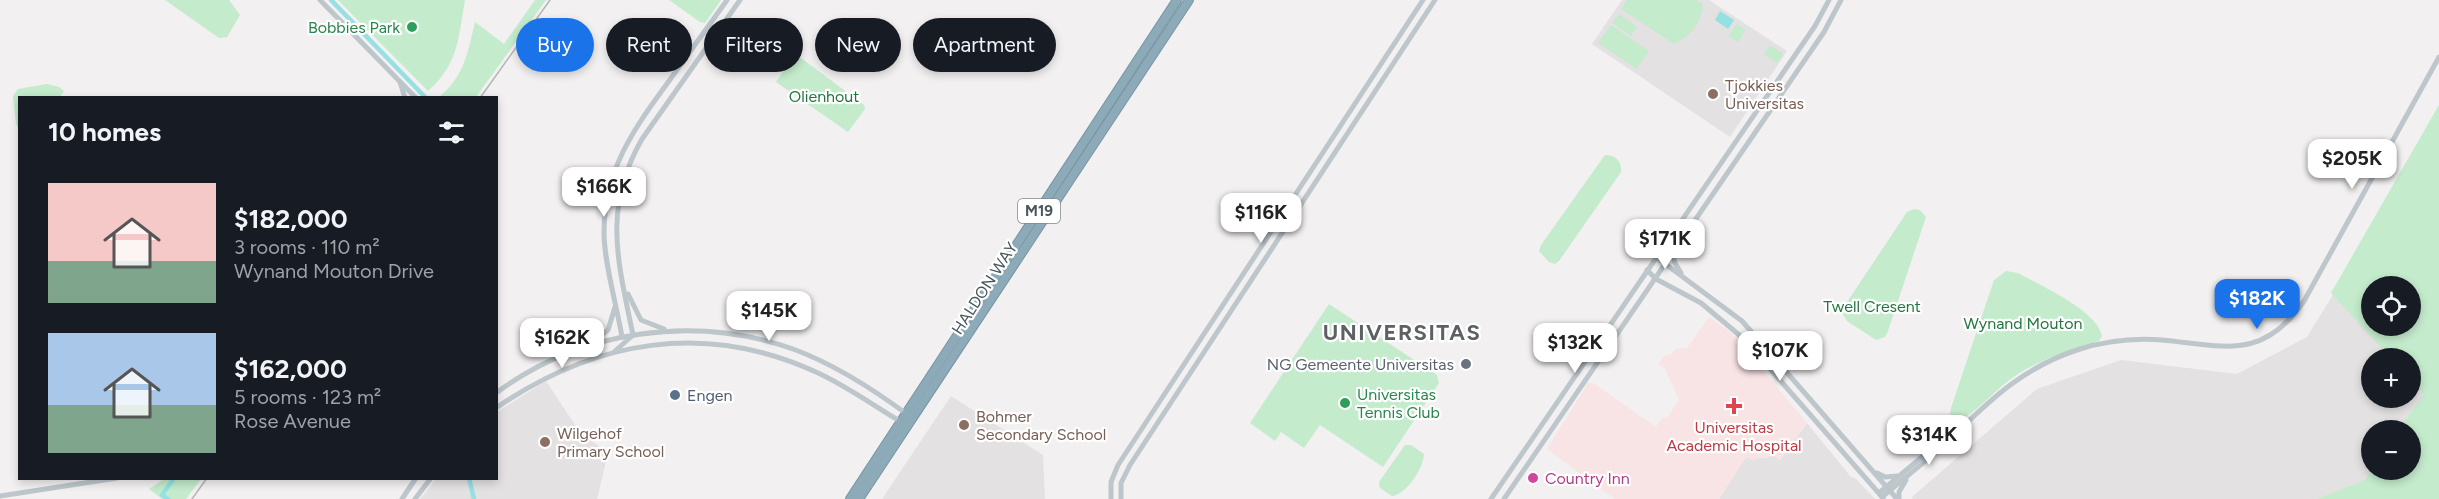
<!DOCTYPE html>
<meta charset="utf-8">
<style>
:root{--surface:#171b24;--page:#242831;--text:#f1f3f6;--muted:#9ea1a6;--accent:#1a73e8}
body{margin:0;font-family:Figtree,sans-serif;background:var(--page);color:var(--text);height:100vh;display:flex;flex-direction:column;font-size:22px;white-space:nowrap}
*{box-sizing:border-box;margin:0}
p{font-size:20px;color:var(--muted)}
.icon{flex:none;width:33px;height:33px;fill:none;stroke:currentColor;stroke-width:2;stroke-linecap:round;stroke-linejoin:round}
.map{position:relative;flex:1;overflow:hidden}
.drawer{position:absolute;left:18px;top:96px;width:480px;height:384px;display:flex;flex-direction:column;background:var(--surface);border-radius:0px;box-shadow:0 3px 9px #0003}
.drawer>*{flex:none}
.hud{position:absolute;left:516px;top:18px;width:570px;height:54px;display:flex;gap:12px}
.buttons{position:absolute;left:2361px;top:276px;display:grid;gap:12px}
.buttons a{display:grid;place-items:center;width:60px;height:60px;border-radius:50%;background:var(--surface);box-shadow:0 3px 9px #0003;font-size:30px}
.price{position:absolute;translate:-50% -51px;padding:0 14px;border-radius:12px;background:#fff;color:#222;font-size:20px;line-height:39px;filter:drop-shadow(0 2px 3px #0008)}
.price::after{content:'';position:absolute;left:50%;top:36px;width:18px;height:14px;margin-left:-9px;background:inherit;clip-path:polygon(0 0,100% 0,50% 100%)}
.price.active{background:var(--accent);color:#fff}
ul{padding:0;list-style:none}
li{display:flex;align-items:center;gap:18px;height:150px;padding:0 30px}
li span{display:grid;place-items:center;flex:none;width:168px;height:120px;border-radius:0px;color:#555}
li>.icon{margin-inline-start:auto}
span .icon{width:72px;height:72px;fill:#fffc;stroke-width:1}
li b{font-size:26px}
h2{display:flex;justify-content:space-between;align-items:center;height:72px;padding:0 30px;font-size:26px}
.chip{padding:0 21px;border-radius:27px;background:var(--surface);box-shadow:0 3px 9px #0003;font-size:21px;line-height:54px}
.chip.active{background:var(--accent);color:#fff}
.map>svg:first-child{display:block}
.education{fill:#e3e1e2;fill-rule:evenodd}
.medical{fill:#f9e4e5}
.green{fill:#c4ebcc;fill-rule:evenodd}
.water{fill:#95e0e3}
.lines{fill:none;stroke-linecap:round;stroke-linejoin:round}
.canal{stroke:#95e0e3;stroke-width:4.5}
.highway-casing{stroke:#7895a5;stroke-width:10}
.minor{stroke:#bdc6cb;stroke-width:5}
.highway{stroke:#8daab9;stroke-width:8}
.rail{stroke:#b3b6b9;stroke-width:1.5}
.leisure-dot{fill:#2e9e5b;stroke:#fff;stroke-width:2}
.education-dot{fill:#8d6e63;stroke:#fff;stroke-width:2}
.worship-dot{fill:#6b7280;stroke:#fff;stroke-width:2}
.service-dot{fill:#5c6f8a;stroke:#fff;stroke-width:2}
.health-dot{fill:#e0444e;stroke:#fff;stroke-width:2}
.hotel-dot{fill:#d1479c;stroke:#fff;stroke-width:2}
.labels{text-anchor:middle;stroke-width:4.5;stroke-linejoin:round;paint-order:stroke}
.shield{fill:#fff;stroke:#80898c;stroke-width:1.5}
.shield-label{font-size:15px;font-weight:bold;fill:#4a565b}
.leisure-label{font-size:16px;fill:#27864d;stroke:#fff;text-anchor:end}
.education-label{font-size:16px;fill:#785e54;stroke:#fff;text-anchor:start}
.park-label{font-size:16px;fill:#21763d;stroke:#fff}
.street-label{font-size:16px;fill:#4a565b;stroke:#fff}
.worship-label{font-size:16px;fill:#5b616d;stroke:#fff;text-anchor:end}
.service-label{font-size:16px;fill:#4e5e75;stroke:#fff;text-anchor:start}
.health-label{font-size:16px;fill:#be3a42;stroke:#fff}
.hotel-label{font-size:16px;fill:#b23c85;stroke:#fff;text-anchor:start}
.district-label{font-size:22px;font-weight:bold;letter-spacing:1.5px;fill:#5d6164;stroke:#fff}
</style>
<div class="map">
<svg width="2439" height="499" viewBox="0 0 2439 499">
<rect width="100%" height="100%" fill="#f2f0f0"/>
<!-- education -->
<g class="education">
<path d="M1622 0H1709L1787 51 1730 137 1592 44Z"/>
<path d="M2439 106V499H1912L1913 496 2037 389 2121 360 2237 374 2307 337 2331 298ZM2372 286H2410V326H2372ZM2372 358H2410V398H2372ZM2372 430H2410V470H2372Z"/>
<path d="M546 381 579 431 608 453 597 499H420L436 479 496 478 497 412Z"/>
<path d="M951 396 1043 455 1045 499H882Z"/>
<path d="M1807 423 1851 477 1855 478 1875 499H1719L1746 457 1765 458 1773 455 1780 460Z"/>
</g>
<!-- medical -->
<path class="medical" d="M1709 317 1730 332 1807 423 1780 460 1773 455 1752 460 1746 457 1719 499H1615L1547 449 1588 383H1593L1656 427 1662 418H1667L1679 400 1665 369 1658 364 1665 355H1670L1676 349 1687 348Z"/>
<!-- green -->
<g class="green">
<path d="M165 0H229L240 15 227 37 219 38Z"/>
<path d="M338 0H465C458 39 459 63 428 91Z"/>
<path d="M535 0H546L476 97H439C464 77 468 52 475 22L504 44Z"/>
<path d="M669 0H721L705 23 700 22Z"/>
<path d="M1627 0H1696L1703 4C1701 23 1691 36 1674 44L1621 9Z"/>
<path d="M1619 14 1637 27 1631 36 1612 23Z"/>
<path d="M1737 24 1746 30 1738 42 1728 36Z"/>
<path d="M1611 25 1649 51 1637 69 1598 43Z"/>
<path d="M1770 45 1783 54 1777 63 1764 54Z"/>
<path d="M796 57 801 58 864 105 865 109 848 132 776 82 791 60Z"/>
<path d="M47 84 59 87 64 91 60 97 20 98 19 130 16 124 13 96 18 89Z"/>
<path d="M2439 105V499H2317L2365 480 2372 470H2410V430H2399L2424 394 2411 380 2410 358H2391L2331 293ZM2372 286H2410V326H2372Z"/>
<path d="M1605 155C1616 155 1622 162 1621 172L1559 261 1555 264 1549 262 1539 251 1541 245Z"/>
<path d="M1914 209 1920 210 1926 217 1888 331 1885 337 1876 340 1847 321 1841 311 1907 212Z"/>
<path d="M2006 271 2018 273C2039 285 2097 310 2102 336L2099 341C2064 353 2031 361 2002 386 1991 395 1966 422 1954 421L1950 414 1951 408 1994 280Z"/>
<path d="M1329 304 1437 375 1439 383 1383 467 1320 425 1304 448 1281 432 1275 441 1250 423Z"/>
<path d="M1405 445H1411L1424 454C1424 467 1406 495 1392 496L1380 488 1379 482Z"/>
<path d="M164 479V478L201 479 186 499H162L149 489Z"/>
</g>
<!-- water -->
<path class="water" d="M1720 11 1734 20 1728 29 1715 20Z"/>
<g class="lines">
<!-- canal -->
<g class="canal">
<path d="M331 0 426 98"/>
<path d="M469 478 474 499"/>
<path d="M168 499 162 495 174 478"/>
</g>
<!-- highway casing -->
<g class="highway-casing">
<g id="highway">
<path d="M850 499 1177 0"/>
<path d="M859 499 1189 0"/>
</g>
</g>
<!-- minor -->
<g class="minor">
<path d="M320 0 416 98"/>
<path d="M400 82 405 98"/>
<path d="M1672 252 1675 263 1681 273"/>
<path d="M1656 257 1742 321 1897 499"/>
<path d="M1647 270 1656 279 1701 303 1744 339 1883 498"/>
<path d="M628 294 641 320 664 329"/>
<path d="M633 335C618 261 602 209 642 139L740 0"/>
<path d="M622 337C617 307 604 262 604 233 604 170 633 130 669 81 688 54 708 27 727 0"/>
<path d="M589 344 608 330 615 307"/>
<path d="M614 352 633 335"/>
<path d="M496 393C581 330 694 314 793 349 834 364 873 389 908 415"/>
<path d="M496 408C595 340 705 321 816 372 847 386 874 406 903 423"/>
<path d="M1877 473 1885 477 1897 476"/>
<path d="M1879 493 1947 436"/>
<path d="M0 496 117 478"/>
<path d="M1882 497C1901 481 1920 466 1938 450 1983 408 2016 370 2077 350 2104 341 2134 338 2162 340 2225 346 2263 361 2304 301L2439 57"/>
<path d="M402 499 416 478"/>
<path d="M415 499 431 478"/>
<path d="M1111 499V482L1118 465 1423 0"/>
<path d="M1121 499V483L1130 465 1435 0"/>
<path d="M1491 499 1815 26 1829 0"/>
<path d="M1504 499 1824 32 1841 0"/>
<path d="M1899 499V492L1906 480"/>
</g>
<!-- highway -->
<use href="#highway" class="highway"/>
<!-- rail -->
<g class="rail">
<path d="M480 98 550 0"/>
<path d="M192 499 207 478"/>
</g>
</g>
<!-- markers -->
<g class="leisure-dot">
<circle cx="412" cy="27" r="6"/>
<circle cx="1345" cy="403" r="6"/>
</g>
<g class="education-dot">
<circle cx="1713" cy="94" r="6"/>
<circle cx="964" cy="425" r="6"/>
<circle cx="545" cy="442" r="6"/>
</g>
<circle class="worship-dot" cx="1466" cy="364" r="6"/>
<circle class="service-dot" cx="675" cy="395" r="6"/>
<path class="health-dot" d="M1731 397h6v6h6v6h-6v6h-6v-6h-6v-6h6z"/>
<circle class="hotel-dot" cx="1533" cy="478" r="6"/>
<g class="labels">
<!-- shield labels -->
<rect class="shield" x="1018" y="199" width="42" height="24" rx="4.5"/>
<g class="shield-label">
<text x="1039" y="216">M19</text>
</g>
<!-- leisure labels -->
<g class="leisure-label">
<text x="400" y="33">Bobbies Park</text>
<text x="1357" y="400" text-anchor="start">Universitas<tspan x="1357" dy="18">Tennis Club</tspan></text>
</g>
<!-- education labels -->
<g class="education-label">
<text x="1725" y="91">Tjokkies<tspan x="1725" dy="18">Universitas</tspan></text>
<text x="976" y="422">Bohmer<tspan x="976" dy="18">Secondary School</tspan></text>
<text x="557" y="439">Wilgehof<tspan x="557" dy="18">Primary School</tspan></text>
</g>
<!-- park labels -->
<g class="park-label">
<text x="824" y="102">Olienhout</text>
<text x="1872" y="312">Twell Cresent</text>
<text x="2023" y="329">Wynand Mouton</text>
</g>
<!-- street labels -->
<g class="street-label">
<text transform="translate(984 288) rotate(-57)" y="6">HALDON WAY</text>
</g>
<!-- worship labels -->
<g class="worship-label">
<text x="1454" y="370">NG Gemeente Universitas</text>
</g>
<!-- service labels -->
<g class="service-label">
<text x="687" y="401">Engen</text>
</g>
<!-- health labels -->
<g class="health-label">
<text x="1734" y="433">Universitas<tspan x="1734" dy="18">Academic Hospital</tspan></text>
</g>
<!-- hotel labels -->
<g class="hotel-label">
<text x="1545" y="484">Country Inn</text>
</g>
<!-- district labels -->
<g class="district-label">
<text x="1402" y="340">UNIVERSITAS</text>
</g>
</g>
</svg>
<div class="buttons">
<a><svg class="icon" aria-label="locate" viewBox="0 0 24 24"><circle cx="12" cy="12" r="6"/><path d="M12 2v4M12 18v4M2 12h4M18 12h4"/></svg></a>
<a>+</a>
<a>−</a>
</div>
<b class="price" style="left:2352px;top:190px">$205K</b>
<b class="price" style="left:604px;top:218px">$166K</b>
<b class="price" style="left:1261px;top:244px">$116K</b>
<b class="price" style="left:1665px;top:270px">$171K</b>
<b class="price active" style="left:2257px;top:330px">$182K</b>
<b class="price" style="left:769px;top:342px">$145K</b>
<b class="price" style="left:562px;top:369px">$162K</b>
<b class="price" style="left:1575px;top:374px">$132K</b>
<b class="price" style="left:1780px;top:382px">$107K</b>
<b class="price" style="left:1929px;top:466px">$314K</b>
<div class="hud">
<a class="chip active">Buy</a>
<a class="chip">Rent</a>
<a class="chip">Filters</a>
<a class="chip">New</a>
<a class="chip">Apartment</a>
</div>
<section class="drawer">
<h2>10 homes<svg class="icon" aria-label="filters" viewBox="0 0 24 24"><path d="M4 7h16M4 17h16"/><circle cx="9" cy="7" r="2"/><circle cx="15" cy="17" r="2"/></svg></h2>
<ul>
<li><span style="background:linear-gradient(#f6c9c9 65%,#7fa58c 0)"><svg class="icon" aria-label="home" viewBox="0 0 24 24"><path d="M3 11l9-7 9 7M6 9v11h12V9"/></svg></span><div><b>$182,000</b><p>3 rooms · 110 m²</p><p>Wynand Mouton Drive</p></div></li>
<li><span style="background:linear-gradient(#a9c7e8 60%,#7fa58c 0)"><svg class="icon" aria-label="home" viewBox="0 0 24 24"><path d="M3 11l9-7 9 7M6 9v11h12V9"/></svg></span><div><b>$162,000</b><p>5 rooms · 123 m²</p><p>Rose Avenue</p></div></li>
</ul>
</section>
</div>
